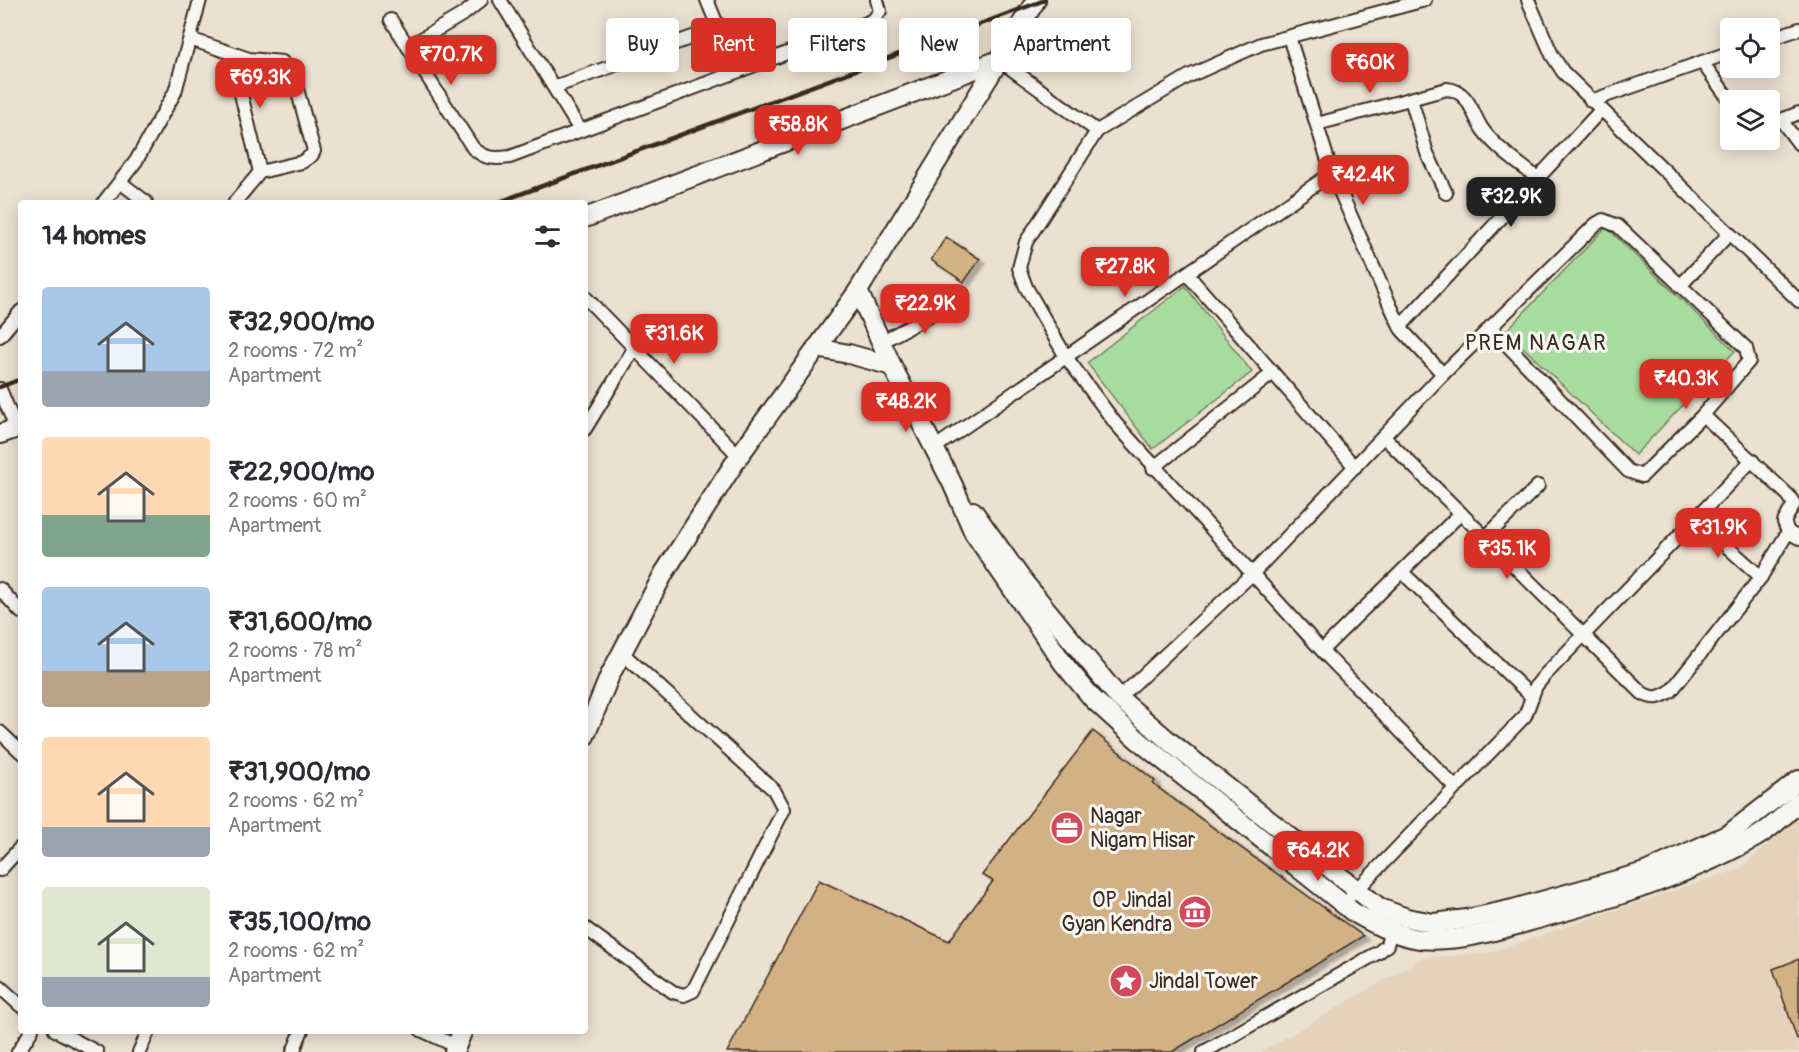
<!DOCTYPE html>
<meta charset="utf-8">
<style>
:root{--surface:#fff;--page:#f2f2f3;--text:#2b2b33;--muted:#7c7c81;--accent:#d93025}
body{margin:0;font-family:Pangolin,sans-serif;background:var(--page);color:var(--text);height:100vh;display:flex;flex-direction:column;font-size:22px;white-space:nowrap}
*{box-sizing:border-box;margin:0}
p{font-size:20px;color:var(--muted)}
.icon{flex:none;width:33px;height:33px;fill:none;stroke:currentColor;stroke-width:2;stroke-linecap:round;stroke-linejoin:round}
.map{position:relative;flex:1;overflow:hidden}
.details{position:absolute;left:18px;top:200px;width:570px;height:834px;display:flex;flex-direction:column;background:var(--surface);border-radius:6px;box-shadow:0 3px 15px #0003}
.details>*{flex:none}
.banner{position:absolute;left:606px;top:18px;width:570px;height:54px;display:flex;gap:12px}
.fabs{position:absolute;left:1720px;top:18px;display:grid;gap:12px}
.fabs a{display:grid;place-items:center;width:60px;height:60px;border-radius:6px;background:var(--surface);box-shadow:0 3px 15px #0003;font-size:30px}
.price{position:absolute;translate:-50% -51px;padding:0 14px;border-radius:12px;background:var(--accent);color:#fff;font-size:20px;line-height:39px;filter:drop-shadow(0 2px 3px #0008)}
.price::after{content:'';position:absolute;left:50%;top:36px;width:18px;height:14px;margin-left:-9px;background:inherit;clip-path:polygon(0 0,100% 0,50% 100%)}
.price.active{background:#222;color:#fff}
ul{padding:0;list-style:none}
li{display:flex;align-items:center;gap:18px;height:150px;padding:0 24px}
li span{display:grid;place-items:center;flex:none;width:168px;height:120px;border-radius:6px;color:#555}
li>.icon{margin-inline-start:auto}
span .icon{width:72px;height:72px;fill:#fffc;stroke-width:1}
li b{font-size:26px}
h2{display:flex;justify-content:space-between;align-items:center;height:72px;padding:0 24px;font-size:26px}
.tag{padding:0 21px;border-radius:6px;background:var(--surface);box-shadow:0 3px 15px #0003;font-size:21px;line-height:54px}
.tag.active{background:var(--accent);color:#fff}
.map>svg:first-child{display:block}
.built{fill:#e4d3ba}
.green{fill:#a8dc9e;stroke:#72835e;stroke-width:1.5}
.building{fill:#d2b185;stroke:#3b2a1e;stroke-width:1.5;filter:url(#shadow)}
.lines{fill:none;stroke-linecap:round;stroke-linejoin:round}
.street-casing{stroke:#3b2a1e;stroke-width:16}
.secondary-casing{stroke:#3b2a1e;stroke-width:22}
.street{stroke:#f6f6f2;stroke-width:12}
.secondary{stroke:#f6f6f2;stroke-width:18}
.rail{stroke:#3b2a1e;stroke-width:4.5}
.labels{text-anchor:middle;stroke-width:6;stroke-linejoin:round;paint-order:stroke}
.poi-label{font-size:21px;fill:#3b2a1e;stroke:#f6f6f2;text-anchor:start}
.neighbourhood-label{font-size:22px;letter-spacing:1.5px;fill:#3b2a1e;stroke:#f6f6f2}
</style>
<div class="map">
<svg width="1799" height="1052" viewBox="0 0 1799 1052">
<defs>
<filter id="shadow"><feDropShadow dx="6" dy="4" stdDeviation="1.5" flood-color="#0004"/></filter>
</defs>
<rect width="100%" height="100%" fill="#ebe1d1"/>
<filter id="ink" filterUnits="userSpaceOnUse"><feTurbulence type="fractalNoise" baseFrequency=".0167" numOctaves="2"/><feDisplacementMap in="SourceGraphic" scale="12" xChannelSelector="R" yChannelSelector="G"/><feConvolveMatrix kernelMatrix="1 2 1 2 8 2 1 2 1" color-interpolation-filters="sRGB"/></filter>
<g filter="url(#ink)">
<!-- built -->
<path class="built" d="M1799 816V1052H1261L1422 958 1488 953 1741 868Z"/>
<!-- green -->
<g class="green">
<path d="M1606 227 1735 351 1635 455 1506 331Z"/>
<path d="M1185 286 1252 372 1153 449 1087 363Z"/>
</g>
<!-- building -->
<g class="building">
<path d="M946 237 980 259 964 282 931 260Z"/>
<path d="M1093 731 1155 781 1153 784 1363 936 1172 1052H727L819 880 949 941 993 881 982 875Z"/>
<path d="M1799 959V1039H1797L1773 969Z"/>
</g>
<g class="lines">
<!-- street casing -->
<g class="street-casing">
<g id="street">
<path d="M500 0 580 130"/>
<path d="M1425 0 1261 44 1189 76 1097 131 1026 242 1019 268 1026 287 1066 357 1116 424 1328 657 1454 786"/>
<path d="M1528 0 1552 55 1563 72 1799 301"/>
<path d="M391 20 473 148C485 159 494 159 510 157L867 23 874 19 880 11 877 0"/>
<path d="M1289 37 1332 173 1390 305 1402 330 1443 374"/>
<path d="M190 39 249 59 282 62 291 70 294 78 314 151 312 155 302 162 260 172 235 202"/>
<path d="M1770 39 1799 29"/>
<path d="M408 47 465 13 481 0"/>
<path d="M231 53 260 172"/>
<path d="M999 60 1097 131"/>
<path d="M1702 62 1731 102"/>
<path d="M554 87 715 29 716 22 707 0"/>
<path d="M1411 99 1427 153 1446 193"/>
<path d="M1591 101 1731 52"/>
<path d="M1770 118 1781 120 1799 113"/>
<path d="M1781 120 1799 144"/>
<path d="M1317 124 1447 89C1470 91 1472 115 1483 130 1497 149 1519 163 1537 178"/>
<path d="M120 182 146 202"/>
<path d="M104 202 136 161 175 92 200 0"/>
<path d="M1187 274 1355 467"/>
<path d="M1680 286 1729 234"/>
<path d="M585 297 739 456"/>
<path d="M1400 327 1601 110"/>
<path d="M0 336 21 311"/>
<path d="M881 342 955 302"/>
<path d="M0 389 16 428"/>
<path d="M585 429 635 347"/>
<path d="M1384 437 1642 693C1654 700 1659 698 1671 691L1761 577 1788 532 1784 522 1794 504 1789 496 1703 415"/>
<path d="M934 448 1332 173"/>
<path d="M1153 468 1273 373"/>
<path d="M1695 518 1761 577"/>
<path d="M1788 532 1799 538"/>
<path d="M1486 537 1538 486"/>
<path d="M1402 572 1532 697"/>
<path d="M0 589 21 612"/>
<path d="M1322 650 1461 513"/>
<path d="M1119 698 1252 574 1443 374 1596 224 1603 220 1618 226 1746 348 1749 361 1703 415 1642 476 1628 471 1490 327"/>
<path d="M0 732 21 752"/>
<path d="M0 870 21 847"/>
<path d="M1352 895 1525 716 1536 686 1545 675 1752 460"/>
<path d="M585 928 673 992 684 995 693 991 784 809 774 790 622 653"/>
<path d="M0 987 21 1006"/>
<path d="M55 1030 97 1052"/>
<path d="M421 1030 456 1046"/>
<path d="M18 1052 32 1030"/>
<path d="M139 1052 149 1030"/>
<path d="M293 1052 302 1030"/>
<path d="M1204 1052 1379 952 1387 945 1392 926"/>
</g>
</g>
<!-- secondary casing -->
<g class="secondary-casing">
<g id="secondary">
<path d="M585 218 999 60"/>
<path d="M858 291 892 366 952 483 974 533 1063 663 1093 699 1138 740 1353 912C1374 924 1396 936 1420 939 1462 943 1505 928 1545 917 1614 898 1686 876 1749 841 1767 832 1784 816 1799 802"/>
<path d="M816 348 849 354 892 366"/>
<path d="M0 434 21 427"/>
<path d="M973 511 1023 581 1119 698 1170 742 1380 908 1407 918 1434 923 1467 919 1513 909 1645 872 1729 834 1799 780"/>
<path d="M585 736 610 675 664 573 739 456 858 291 1036 0"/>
<path d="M454 1052 463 1030"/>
</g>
</g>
<!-- street -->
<use href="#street" class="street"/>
<!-- secondary -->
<use href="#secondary" class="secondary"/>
<!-- rail -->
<g class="rail">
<path d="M499 202 1045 0"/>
<path d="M0 387 21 379"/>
</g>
</g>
</g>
<!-- icons -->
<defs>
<g id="office-disc" transform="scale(1.725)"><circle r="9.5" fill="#d1495b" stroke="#f6f6f2"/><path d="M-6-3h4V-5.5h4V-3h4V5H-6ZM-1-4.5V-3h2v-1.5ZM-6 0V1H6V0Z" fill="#fff"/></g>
<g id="museum-disc" transform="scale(1.725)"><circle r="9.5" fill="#d1495b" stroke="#f6f6f2"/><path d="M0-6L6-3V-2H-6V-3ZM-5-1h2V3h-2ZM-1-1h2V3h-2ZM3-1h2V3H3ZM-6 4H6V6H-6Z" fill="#fff"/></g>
<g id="sight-disc" transform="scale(1.725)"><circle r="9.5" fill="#d1495b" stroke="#f6f6f2"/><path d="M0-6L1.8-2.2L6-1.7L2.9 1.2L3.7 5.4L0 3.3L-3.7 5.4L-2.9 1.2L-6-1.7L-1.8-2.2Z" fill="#fff"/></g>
</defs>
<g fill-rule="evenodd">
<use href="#office-disc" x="1067" y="828"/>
<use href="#museum-disc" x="1195" y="912"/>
<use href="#sight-disc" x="1126" y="981"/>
</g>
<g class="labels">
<!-- poi labels -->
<g class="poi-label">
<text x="1090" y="823">Nagar<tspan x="1090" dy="24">Nigam Hisar</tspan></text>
<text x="1172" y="907" text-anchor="end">OP Jindal<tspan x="1172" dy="24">Gyan Kendra</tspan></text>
<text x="1149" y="988">Jindal Tower</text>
</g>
<!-- neighbourhood labels -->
<g class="neighbourhood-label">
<text x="1536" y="350">PREM NAGAR</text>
</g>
</g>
</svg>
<div class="fabs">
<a><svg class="icon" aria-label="locate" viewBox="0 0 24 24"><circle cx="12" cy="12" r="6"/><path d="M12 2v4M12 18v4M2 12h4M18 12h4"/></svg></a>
<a><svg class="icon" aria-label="layers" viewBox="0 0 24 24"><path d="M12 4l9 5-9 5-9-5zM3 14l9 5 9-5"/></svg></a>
</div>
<b class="price" style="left:451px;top:86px">₹70.7K</b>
<b class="price" style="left:1370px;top:94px">₹60K</b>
<b class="price" style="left:260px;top:109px">₹69.3K</b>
<b class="price" style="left:798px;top:156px">₹58.8K</b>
<b class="price" style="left:1363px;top:206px">₹42.4K</b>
<b class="price active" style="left:1511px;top:228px">₹32.9K</b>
<b class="price" style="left:1125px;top:298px">₹27.8K</b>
<b class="price" style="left:925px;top:335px">₹22.9K</b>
<b class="price" style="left:674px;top:365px">₹31.6K</b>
<b class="price" style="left:1686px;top:410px">₹40.3K</b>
<b class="price" style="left:906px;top:433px">₹48.2K</b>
<b class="price" style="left:1718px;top:559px">₹31.9K</b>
<b class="price" style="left:1507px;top:580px">₹35.1K</b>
<b class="price" style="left:1318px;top:882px">₹64.2K</b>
<div class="banner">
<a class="tag">Buy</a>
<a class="tag active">Rent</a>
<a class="tag">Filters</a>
<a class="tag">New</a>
<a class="tag">Apartment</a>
</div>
<section class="details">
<h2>14 homes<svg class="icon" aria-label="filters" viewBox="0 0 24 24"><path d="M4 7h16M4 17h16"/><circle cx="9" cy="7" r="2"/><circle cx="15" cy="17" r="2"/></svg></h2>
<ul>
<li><span style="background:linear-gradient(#a9c7e8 70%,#9aa5b1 0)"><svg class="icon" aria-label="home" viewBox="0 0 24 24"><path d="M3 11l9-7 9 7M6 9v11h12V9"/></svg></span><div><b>₹32,900/mo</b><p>2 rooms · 72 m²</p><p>Apartment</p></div></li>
<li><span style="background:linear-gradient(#ffd9b3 65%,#7fa58c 0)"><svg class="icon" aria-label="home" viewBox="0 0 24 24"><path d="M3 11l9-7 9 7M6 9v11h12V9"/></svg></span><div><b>₹22,900/mo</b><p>2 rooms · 60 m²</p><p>Apartment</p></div></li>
<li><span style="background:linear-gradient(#a9c7e8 70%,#b9a48a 0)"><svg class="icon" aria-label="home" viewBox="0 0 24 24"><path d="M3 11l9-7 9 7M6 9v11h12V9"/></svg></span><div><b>₹31,600/mo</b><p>2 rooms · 78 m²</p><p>Apartment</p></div></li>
<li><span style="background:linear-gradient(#ffd9b3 75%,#9aa5b1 0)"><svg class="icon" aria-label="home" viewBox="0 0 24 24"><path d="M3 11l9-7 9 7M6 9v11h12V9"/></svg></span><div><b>₹31,900/mo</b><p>2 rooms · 62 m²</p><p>Apartment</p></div></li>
<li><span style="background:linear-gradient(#dfe7d0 75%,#9aa5b1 0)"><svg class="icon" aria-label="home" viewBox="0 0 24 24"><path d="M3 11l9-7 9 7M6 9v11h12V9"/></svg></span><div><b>₹35,100/mo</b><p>2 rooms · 62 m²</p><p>Apartment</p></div></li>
</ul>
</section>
</div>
